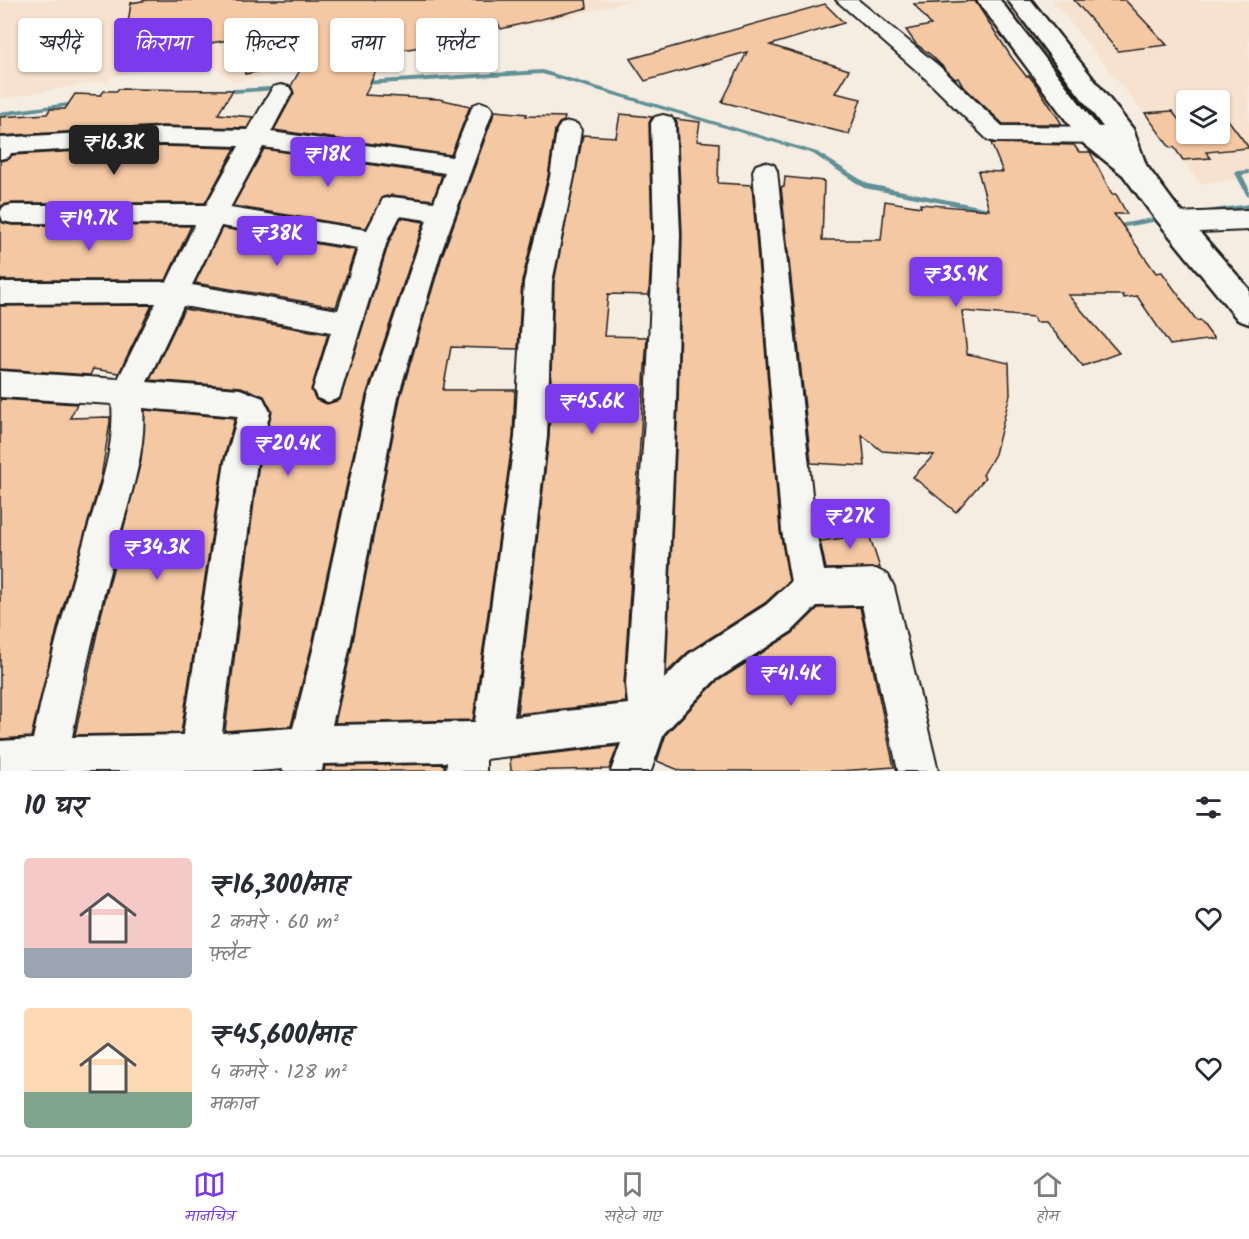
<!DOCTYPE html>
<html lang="hi">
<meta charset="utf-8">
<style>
:root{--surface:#fff;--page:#f2f2f3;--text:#2b2b33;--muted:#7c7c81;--line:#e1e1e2;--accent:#7c3aed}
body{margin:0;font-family:Kalam,"Playpen Sans Deva",sans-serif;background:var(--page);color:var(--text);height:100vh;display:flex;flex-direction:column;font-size:22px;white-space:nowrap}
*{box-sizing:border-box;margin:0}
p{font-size:20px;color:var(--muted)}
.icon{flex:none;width:33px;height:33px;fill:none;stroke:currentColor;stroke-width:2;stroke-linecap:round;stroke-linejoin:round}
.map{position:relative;height:771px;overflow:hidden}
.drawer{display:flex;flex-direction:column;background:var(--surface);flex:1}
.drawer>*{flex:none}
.top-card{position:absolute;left:18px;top:18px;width:600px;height:54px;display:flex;gap:12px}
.controls{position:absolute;left:1176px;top:90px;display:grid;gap:12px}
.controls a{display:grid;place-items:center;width:54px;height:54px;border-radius:6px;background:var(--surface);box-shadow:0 2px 4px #0004;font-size:30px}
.price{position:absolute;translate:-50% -51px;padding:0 14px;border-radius:6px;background:var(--accent);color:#fff;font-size:20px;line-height:39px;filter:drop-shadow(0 2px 3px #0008)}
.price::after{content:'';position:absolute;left:50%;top:36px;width:18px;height:14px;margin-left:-9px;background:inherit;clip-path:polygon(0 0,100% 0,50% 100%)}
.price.selected{background:#222;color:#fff}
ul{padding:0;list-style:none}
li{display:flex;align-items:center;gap:18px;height:150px;padding:0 24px}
li span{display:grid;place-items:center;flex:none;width:168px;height:120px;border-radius:6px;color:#555}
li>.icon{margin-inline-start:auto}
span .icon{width:72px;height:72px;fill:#fffc;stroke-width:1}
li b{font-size:26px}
h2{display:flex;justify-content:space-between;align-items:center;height:72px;padding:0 24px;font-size:26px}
.chip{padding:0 21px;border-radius:6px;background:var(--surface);box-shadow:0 2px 4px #0004;font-size:21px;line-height:54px}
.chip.selected{background:var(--accent);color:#fff}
.dock{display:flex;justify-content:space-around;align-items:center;height:84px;border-top:2px solid var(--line);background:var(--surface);font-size:16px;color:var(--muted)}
.dock a{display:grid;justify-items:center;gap:3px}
.dock .selected{color:var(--accent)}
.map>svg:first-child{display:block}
.built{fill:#f6e2cf;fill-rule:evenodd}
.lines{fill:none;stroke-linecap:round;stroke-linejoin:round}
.stream{fill:#609096;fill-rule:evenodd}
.building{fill:#f5c8a4;stroke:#1c1c1c;stroke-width:1.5}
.minor-casing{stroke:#1c1c1c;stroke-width:4}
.primary-casing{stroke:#1c1c1c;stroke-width:5}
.minor{fill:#f6f6f2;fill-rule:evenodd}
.primary{fill:#f6f6f2;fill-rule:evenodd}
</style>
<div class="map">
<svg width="1249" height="771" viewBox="0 0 1249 771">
<rect width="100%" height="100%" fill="#f6ede2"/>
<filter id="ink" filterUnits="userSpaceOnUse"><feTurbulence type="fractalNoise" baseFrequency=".0167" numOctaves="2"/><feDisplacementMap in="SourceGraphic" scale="12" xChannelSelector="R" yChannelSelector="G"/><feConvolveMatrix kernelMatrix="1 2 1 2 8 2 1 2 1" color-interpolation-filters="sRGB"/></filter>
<g filter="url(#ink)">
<!-- built -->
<g class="built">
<path d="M0 0H634L567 17 235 82 201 58 110 77 109 80 0 99Z"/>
<path d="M1052 0H1249V178L1201 184ZM1186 100H1220V134H1186Z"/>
</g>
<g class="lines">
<!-- stream -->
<g class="stream">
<path d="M542 70 817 152 868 184 999 210 1002 212 999 214 864 188 813 154 542 74 363 85 360 83 363 81Z"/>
<path d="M300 85 302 86V88L222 94 219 92 222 90Z"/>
<path d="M76 102 79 104 78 105 0 116V112Z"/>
<path d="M1249 170V174L1242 175 1249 188V196H1247L1235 173 1238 171Z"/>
<path d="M1249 204V208L1200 215 1197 213 1200 211Z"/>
<path d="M1164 216 1167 218 1164 220 1114 229 1111 227 1114 225Z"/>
</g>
</g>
<!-- building -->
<g class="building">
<path d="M148 0H586L587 8 501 29 498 23 436 33 439 44 384 53 365 95 439 99 470 106 451 155 274 130 294 93 291 86 304 63 245 74 243 45 248 37 123 57 131 3Z"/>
<path d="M1074 0H1125L1167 45 1118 51Z"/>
<path d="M975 1 1012 58 1026 76H1029L1037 86 1062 124H1003L962 85 958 78 955 79 931 55 916 44 906 30 931 25 914 4Z"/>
<path d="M825 4 844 23 770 45 849 70 835 93 861 99 849 134 722 102 747 52 645 81 630 59Z"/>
<path d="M118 89 233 90 218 114 253 117 247 128 162 126 0 136V117L47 114 50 109H65L75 94 101 95 104 91H117Z"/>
<path d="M495 111 527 114 526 116 565 117 564 121 559 123 555 130 548 177 522 281 518 349 451 347 443 390H515L513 437 473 720 335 723 352 646 400 398 442 256Z"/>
<path d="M1172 111 1179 120H1186V134H1220V118L1226 117 1249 148 1206 152 1211 158 1183 160 1174 147 1170 148 1145 113Z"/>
<path d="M620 114 652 117 649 123 652 234 649 295 608 294 604 336 647 337 624 684 626 702 517 714 549 437 554 282 583 135 616 137Z"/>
<path d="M675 119 700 122 697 141 719 143 718 183 752 185 780 531 789 581 765 603 688 652 666 673 678 404 682 234 677 123Z"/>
<path d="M991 143 1074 145 1079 152H1090L1112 194H1116L1127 214H1114L1156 273 1162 272 1197 321 1200 320 1214 339 1170 345 1137 296 1124 298 1123 295H1068L1119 353 1083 366 1046 322H1035L1034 317 962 311 967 354 1009 363 1010 395 995 454 983 475 985 478 956 512 913 477 934 455 882 451 862 435 865 466 811 463 781 187H784L785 177 824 181 822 240H881L885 201 921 207 920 204 989 210 978 171 1003 172Z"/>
<path d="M162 146 235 148 205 203H12L3 205 0 208V161L9 159 12 155Z"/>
<path d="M264 149 442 175 433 200 392 195 383 197 366 228 233 206Z"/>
<path d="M401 218 424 222 366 396 312 645 291 726 225 731 259 462 272 411 264 396 241 387 150 380 184 309 328 334 311 390 316 400 327 404 340 400 389 242Z"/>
<path d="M0 219 3 223 12 225 191 226 166 280H0Z"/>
<path d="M222 228 355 250 336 307 195 283Z"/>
<path d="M152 305 119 373 93 369 90 375 0 369V306Z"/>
<path d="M0 399 77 404 70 418 110 417V422L101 478 59 621 31 737 0 739Z"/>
<path d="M145 410 235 418 223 462 181 733 75 735 100 619 141 461Z"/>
<path d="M866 525 880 568 826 569 820 541 843 538 840 528Z"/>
<path d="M860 607 894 767 840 771H681L657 761 666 734 716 682 793 633 818 608Z"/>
<path d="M618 746 609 769 511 771 510 758Z"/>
<path d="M444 764V771H324L325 766Z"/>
</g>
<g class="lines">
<!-- minor casing -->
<g class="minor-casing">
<g id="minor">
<path d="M836 0H858L939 66 1002 126 1118 127 1126 129 1130 135 1126 141 1118 143 996 142 988 140 923 76Z"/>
<path d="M281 85 289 87 292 92 271 132 452 157 473 105 481 102 489 105 493 110 440 255 398 397 350 646 332 725 475 722 515 437 524 282 550 177 557 130 561 124 569 122 577 124 581 130 574 177 552 282 547 437 514 717 628 704 626 684 646 404 654 234 651 123 655 117 663 115 671 117 675 123 680 234 676 404 664 679 689 654 766 605 791 582 782 531 753 171 756 165 765 162 774 165 777 171 816 531 824 571 876 569 888 575 894 587 938 771H898L862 605 817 606 792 631 715 680 664 733 651 771H611L621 743 486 759V771H446L447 762 323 764 322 771H282L283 769 259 771H0V741L33 739C46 676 63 614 81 552 94 505 116 453 112 404L0 397V371L118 379 156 303 0 304V282H167L195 224 12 223 3 221 0 213 3 207 12 205H206L239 146 162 144 11 153 9 157 0 159V138L162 128 248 130 273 87ZM263 147 445 173 434 202 392 197 383 199 367 230 230 208ZM400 216 427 220 368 397 314 646 293 728 222 733 257 462 270 412 263 398 240 389 147 382 183 306 331 332 313 389 317 398 328 402 339 398 387 241ZM221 226 358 248 338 310 192 285ZM143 408 238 416 225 462 183 735 72 737C84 673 99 611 116 548 127 506 147 452 143 408Z"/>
<path d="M1249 210V230L1175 233 1166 230 1162 223 1166 216 1175 213Z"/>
</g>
</g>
<!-- primary casing -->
<g class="primary-casing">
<path id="primary" d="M977 0H1000L1101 131 1112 139 1008 0H1031L1133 129 1146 165 1175 204 1249 289V324L1238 320 1155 218 1123 175 1083 143Z"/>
</g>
<!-- minor -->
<use href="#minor" class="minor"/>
<!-- primary -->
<use href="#primary" class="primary"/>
</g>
</g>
</svg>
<div class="controls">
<a><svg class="icon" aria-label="layers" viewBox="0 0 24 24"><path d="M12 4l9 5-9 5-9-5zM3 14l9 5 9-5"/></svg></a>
</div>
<b class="price selected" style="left:114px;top:176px">₹16.3K</b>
<b class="price" style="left:328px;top:188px">₹18K</b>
<b class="price" style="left:89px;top:252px">₹19.7K</b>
<b class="price" style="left:277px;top:267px">₹38K</b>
<b class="price" style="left:956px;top:308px">₹35.9K</b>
<b class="price" style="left:592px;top:435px">₹45.6K</b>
<b class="price" style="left:288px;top:477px">₹20.4K</b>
<b class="price" style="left:850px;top:550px">₹27K</b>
<b class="price" style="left:157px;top:581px">₹34.3K</b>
<b class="price" style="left:791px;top:707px">₹41.4K</b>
<div class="top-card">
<a class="chip">खरीदें</a>
<a class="chip selected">किराया</a>
<a class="chip">फ़िल्टर</a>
<a class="chip">नया</a>
<a class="chip">फ़्लैट</a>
</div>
</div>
<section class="drawer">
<h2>10 घर<svg class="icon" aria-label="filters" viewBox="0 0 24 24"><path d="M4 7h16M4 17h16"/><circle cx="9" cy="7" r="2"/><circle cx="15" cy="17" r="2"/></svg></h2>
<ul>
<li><span style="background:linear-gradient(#f6c9c9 75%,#9aa5b1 0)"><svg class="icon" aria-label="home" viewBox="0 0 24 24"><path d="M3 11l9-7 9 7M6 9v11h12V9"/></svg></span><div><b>₹16,300/माह</b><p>2 कमरे · 60 m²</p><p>फ़्लैट</p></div><svg class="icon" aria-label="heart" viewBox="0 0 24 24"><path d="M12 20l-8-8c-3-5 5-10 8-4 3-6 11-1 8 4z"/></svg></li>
<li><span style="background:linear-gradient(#ffd9b3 70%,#7fa58c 0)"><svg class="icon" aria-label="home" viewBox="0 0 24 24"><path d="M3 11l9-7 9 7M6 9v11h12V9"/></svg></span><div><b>₹45,600/माह</b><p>4 कमरे · 128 m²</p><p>मकान</p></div><svg class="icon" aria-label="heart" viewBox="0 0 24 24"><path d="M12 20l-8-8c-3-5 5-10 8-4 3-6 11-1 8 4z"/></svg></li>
</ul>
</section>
<nav class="dock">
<a class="selected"><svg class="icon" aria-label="map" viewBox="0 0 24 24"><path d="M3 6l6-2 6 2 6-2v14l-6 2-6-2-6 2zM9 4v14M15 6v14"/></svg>मानचित्र</a>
<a><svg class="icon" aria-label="saved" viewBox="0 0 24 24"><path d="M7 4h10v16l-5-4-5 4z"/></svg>सहेजे गए</a>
<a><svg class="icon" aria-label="home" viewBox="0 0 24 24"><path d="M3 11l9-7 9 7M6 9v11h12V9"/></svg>होम</a>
</nav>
